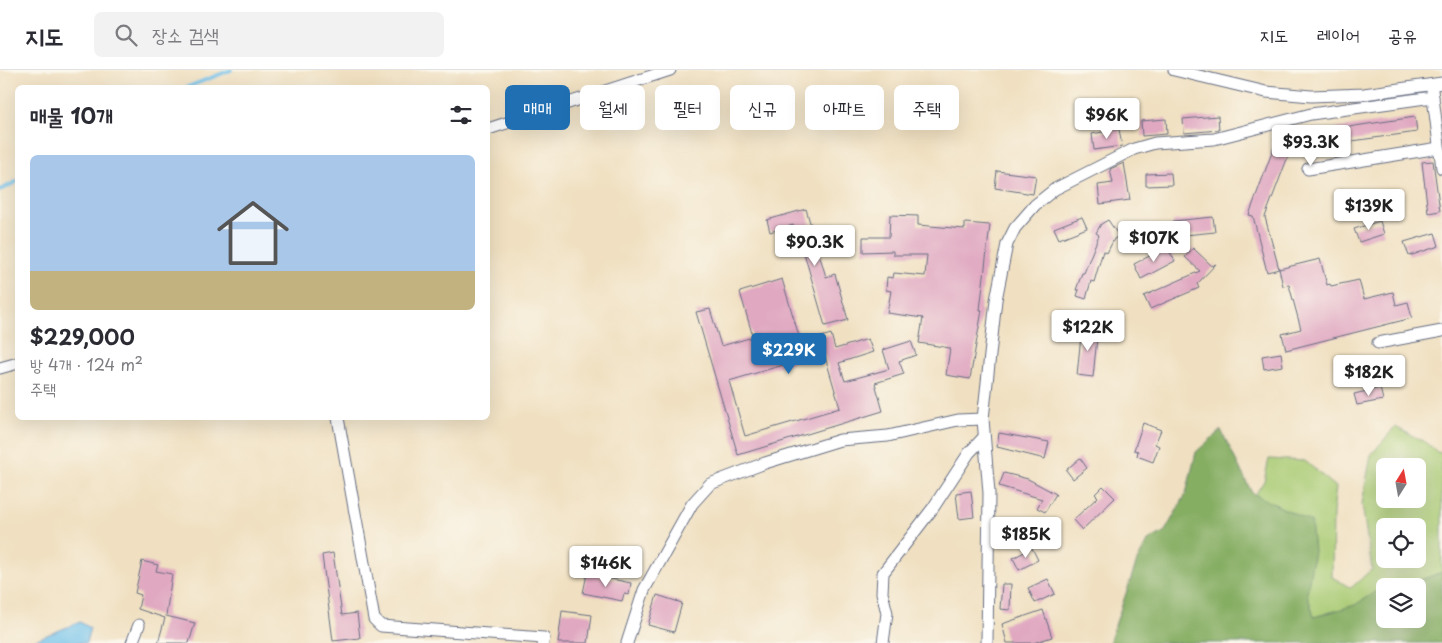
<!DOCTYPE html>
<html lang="ko">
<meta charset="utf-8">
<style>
:root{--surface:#fff;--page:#f2f2f3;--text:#2b2b33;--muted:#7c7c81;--line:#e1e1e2;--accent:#1f6fb2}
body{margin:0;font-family:"Playpen Sans","Poor Story",sans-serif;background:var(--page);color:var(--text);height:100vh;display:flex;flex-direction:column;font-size:19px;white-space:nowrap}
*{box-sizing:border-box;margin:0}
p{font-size:16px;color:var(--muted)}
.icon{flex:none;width:28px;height:28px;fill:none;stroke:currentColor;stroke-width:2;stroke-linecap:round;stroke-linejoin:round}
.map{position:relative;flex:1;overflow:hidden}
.details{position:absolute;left:15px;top:15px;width:475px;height:335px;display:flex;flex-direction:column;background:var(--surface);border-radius:8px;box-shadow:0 5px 20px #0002}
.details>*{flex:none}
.hud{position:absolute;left:505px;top:15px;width:475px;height:45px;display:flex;gap:10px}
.needle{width:32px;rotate:11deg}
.tools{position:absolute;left:1376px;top:388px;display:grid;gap:10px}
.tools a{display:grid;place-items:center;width:50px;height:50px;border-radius:8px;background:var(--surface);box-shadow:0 5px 20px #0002;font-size:25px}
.price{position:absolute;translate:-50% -42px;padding:0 11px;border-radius:5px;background:#fff;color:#222;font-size:16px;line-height:32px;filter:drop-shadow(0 1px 2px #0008)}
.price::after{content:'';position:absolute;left:50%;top:30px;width:15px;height:11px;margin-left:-8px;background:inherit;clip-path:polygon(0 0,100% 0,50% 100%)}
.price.active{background:var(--accent);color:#fff}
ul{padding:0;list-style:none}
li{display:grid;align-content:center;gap:10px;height:265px;padding:0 15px}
li span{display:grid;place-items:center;height:155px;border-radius:8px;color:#555}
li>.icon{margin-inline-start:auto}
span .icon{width:90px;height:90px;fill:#fffc;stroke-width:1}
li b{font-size:21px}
h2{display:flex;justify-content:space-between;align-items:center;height:60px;padding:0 15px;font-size:21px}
.pill{padding:0 18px;border-radius:8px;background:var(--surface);box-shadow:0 5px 20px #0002;font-size:18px;line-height:45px}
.pill.active{background:var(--accent);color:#fff}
header{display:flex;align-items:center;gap:30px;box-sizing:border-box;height:70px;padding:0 25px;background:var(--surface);border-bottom:1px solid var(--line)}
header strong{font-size:24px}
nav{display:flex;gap:28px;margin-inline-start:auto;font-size:18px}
.search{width:350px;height:45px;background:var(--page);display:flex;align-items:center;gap:12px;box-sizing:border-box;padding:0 18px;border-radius:8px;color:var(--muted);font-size:19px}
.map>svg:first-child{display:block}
.green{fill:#a8ca72;stroke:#627c68;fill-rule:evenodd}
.forest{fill:#86ae64;stroke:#506e61}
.water{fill:#70c1eb;stroke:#4678a4}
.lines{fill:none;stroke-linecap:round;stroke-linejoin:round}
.stream{stroke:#70c1eb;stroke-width:4}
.building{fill:#e0a8c1;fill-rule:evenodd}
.minor-casing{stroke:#666d81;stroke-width:13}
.minor{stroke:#fff;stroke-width:11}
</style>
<header>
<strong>지도</strong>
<div class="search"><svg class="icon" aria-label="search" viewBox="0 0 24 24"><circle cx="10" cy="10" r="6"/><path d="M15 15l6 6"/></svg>장소 검색</div>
<nav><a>지도</a><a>레이어</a><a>공유</a></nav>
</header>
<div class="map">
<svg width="1442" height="573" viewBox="0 0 1442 573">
<rect width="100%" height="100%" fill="#fbf7ec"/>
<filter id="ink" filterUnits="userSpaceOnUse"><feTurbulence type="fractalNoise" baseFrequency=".02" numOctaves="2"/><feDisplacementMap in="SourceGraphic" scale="10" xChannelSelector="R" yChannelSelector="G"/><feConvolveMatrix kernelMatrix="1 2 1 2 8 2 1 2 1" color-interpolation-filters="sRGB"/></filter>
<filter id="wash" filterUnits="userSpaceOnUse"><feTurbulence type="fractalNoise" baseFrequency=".0096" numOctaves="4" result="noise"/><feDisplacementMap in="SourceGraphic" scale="20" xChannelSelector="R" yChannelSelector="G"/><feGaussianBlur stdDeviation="1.12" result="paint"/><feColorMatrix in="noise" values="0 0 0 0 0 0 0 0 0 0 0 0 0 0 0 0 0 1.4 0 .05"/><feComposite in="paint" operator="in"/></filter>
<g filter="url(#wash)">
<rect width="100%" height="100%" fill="#f0e0c1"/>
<!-- green -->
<path class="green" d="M1395 357 1427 373 1437 382 1442 383V530L1418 516H1385V549L1129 573 1244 442 1264 411 1269 389 1305 391 1336 417 1333 443 1332 507 1351 518 1372 499 1362 434 1371 385ZM1385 396H1418V429H1385ZM1385 456H1418V489H1385Z"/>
<!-- forest -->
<path class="forest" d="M1221 360 1252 423 1311 452 1314 481 1307 523 1314 547 1355 535 1375 522 1385 521V549H1418V516H1404L1442 502V573H1109L1137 491 1148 471 1165 461 1186 424 1196 382Z"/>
<!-- water -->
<path class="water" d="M80 552 90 558 86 573H27Z"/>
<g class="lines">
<!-- stream -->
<g class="stream">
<path d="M185 18 231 0"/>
<path d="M0 120 18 111"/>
</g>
</g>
<g id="blocks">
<!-- building -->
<g class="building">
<path d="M1218 46 1219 60 1184 63 1183 49Z"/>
<path d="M1415 47 1417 62 1352 71V75L1317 80 1316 77 1290 81 1265 147 1279 199 1267 202 1253 146 1249 145 1275 74 1274 68Z"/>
<path d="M1166 49 1167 64 1142 66 1141 51Z"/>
<path d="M1119 59 1122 76 1094 80 1092 64Z"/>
<path d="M1433 91 1440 141 1428 143 1422 92Z"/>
<path d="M1124 93 1130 130 1100 134 1098 115 1113 113 1110 99Z"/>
<path d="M997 101 1036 106 1033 124 995 118Z"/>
<path d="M1171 103 1172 115 1146 116V104Z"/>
<path d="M806 139 826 207 835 204 848 250 825 256 802 176 799 177 793 155 770 162 767 150Z"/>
<path d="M890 145 918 146V155L965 159V153L990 155 980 240H982L970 309 946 305 950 278 919 273 923 248 887 243 891 221 886 220 887 207 893 208 894 203 925 206 927 185H893V181L863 182V167H889Z"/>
<path d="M1082 147 1087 158 1059 169 1054 158Z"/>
<path d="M1213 147 1215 162 1175 166 1173 151Z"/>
<path d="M1108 150 1119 166 1114 169 1107 183 1103 181 1094 212 1091 211 1086 229 1077 226 1079 220H1076L1082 203H1084L1099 165 1096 163 1101 154Z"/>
<path d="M1380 151 1384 164 1359 172 1354 159Z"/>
<path d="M1435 163 1439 176 1409 186 1404 172Z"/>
<path d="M1167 177 1175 191 1141 209 1134 194Z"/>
<path d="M1193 178 1212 196 1216 194 1197 214 1199 218 1150 239 1144 226 1200 201 1185 187Z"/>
<path d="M1320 189 1327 215 1330 214 1331 216 1359 210 1364 229 1393 222 1396 235 1408 232 1412 248 1286 280 1282 264 1301 259 1289 215 1283 216 1279 199Z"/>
<path d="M782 209 801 273 831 264 835 279 868 269 873 282 839 293 845 311 889 299 883 280 911 271 916 285 899 291 904 304 875 313 883 341 738 385 696 242 710 239 721 276 753 267 740 222ZM824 283 840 338 745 366 729 311Z"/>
<path d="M1082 256 1098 258 1093 307 1077 305Z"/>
<path d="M1281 283 1283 296 1264 299 1262 286Z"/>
<path d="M1380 318 1383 330 1357 335 1354 324Z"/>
<path d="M1143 353 1161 360 1155 374 1159 376 1153 392 1137 386 1138 381 1134 380Z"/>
<path d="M999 363 1049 372 1045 389 997 377Z"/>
<path d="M1080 388 1087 398 1073 409 1066 400Z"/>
<path d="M1004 403 1028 409 1056 424 1045 442 1037 438 1042 429 999 416Z"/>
<path d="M1103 416 1115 428 1082 460 1073 450 1098 427 1095 424Z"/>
<path d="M971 421 974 447 959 449 956 423Z"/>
<path d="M1032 478 1038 490 1019 500 1013 488Z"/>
<path d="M333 483 342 545 357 543 360 568 333 571 322 485Z"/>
<path d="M142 491 158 495 156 501 172 504 166 546 195 553 189 573H158L165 548 138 539 141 525 135 523Z"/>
<path d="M587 504 631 513 629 525 624 524 622 531 583 523Z"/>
<path d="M1048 509 1055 524 1035 533 1028 518Z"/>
<path d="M1002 514H1011L1010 540 1000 539Z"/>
<path d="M657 525 682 533 674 562 648 555Z"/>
<path d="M1043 540 1052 567 1033 573H1007L1002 554Z"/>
<path d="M562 541 592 545 588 573H558Z"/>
</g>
</g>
</g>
<g filter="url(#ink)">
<use href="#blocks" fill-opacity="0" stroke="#666d81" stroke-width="1"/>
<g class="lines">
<!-- minor casing -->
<g class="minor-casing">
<g id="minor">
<path d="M1174 0 1266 22 1311 26 1364 24 1442 13"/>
<path d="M1432 20 1442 98"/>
<path d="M488 59 670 0"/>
<path d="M1308 99 1439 78"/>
<path d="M1378 273 1442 261"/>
<path d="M0 298 18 293"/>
<path d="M338 348 374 549 381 556 544 568 543 573"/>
<path d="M132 573 139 555"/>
<path d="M627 573 644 520 692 434 710 414 765 393 840 370 888 366 958 350 983 349"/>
<path d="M883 573 887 543 882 523 883 503 933 438 969 383 984 367"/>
<path d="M987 573 989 423 983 349 996 230 1007 174 1015 158 1035 135 1055 119 1134 79 1155 73 1214 69 1311 44 1433 27"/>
</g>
</g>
<!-- minor -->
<use href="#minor" class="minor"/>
</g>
</g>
</svg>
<div class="tools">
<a><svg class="needle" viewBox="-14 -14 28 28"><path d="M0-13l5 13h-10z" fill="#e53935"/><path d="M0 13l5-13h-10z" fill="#7c7c81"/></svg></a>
<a><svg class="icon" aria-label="locate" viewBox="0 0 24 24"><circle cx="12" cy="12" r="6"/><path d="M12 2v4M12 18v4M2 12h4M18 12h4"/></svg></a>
<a><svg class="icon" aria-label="layers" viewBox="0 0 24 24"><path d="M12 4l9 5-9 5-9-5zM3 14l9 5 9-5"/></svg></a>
</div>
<b class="price" style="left:1107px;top:70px">$96K</b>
<b class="price" style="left:1311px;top:97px">$93.3K</b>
<b class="price" style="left:1369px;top:161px">$139K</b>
<b class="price" style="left:1154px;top:193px">$107K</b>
<b class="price" style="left:815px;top:197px">$90.3K</b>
<b class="price" style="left:1088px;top:282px">$122K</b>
<b class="price active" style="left:789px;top:305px">$229K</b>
<b class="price" style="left:1369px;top:327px">$182K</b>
<b class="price" style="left:1026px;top:489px">$185K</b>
<b class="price" style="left:606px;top:518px">$146K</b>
<div class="hud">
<a class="pill active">매매</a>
<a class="pill">월세</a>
<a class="pill">필터</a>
<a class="pill">신규</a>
<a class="pill">아파트</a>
<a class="pill">주택</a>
</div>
<section class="details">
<h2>매물 10개<svg class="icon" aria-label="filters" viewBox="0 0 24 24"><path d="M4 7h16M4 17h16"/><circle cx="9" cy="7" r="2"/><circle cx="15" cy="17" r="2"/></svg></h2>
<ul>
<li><span style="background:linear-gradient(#a9c7e8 75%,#c2b280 0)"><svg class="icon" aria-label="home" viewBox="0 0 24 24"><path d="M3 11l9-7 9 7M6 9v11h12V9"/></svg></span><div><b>$229,000</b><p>방 4개 · 124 m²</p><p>주택</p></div></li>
</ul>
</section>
</div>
